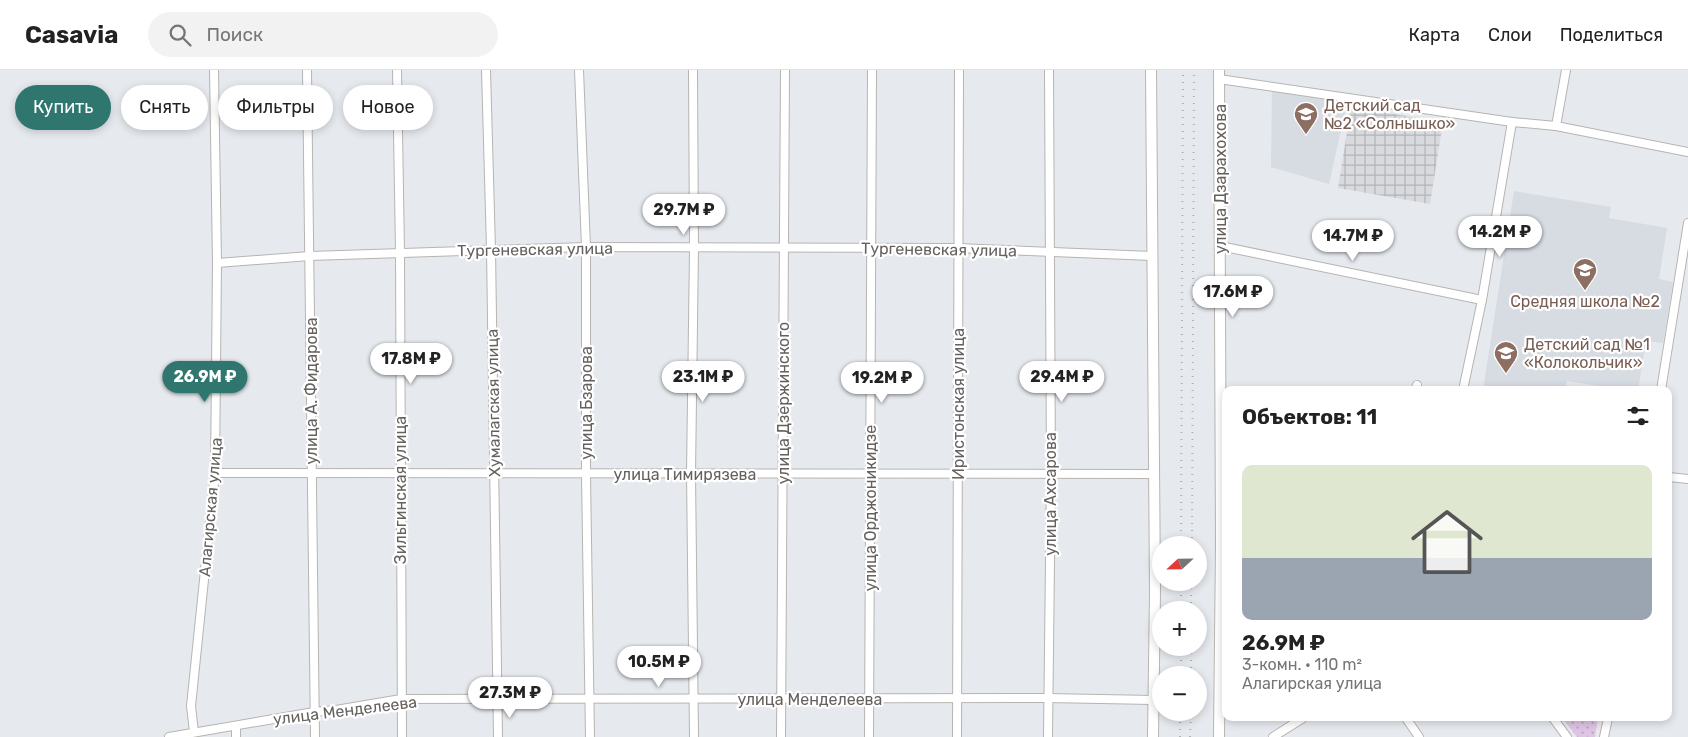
<!DOCTYPE html>
<html lang="ru">
<meta charset="utf-8">
<style>
:root{--surface:#fff;--page:#f2f2f2;--text:#222;--muted:#767676;--line:#e0e0e0;--accent:#2f766f}
body{margin:0;font-family:Rubik,sans-serif;background:var(--page);color:var(--text);height:100vh;display:flex;flex-direction:column;font-size:19px;white-space:nowrap}
*{box-sizing:border-box;margin:0}
p{font-size:16px;color:var(--muted)}
.icon{flex:none;width:28px;height:28px;fill:none;stroke:currentColor;stroke-width:2;stroke-linecap:round;stroke-linejoin:round}
.map{position:relative;flex:1;overflow:hidden}
.sheet{position:absolute;left:1222px;top:316px;width:450px;height:335px;display:flex;flex-direction:column;background:var(--surface);border-radius:10px;box-shadow:0 2px 8px #0003}
.sheet>*{flex:none}
.guide{position:absolute;left:15px;top:15px;width:475px;height:45px;display:flex;gap:10px}
.needle{width:32px;rotate:248deg}
.fabs{position:absolute;left:1152px;top:466px;display:grid;gap:10px}
.fabs a{display:grid;place-items:center;width:55px;height:55px;border-radius:50%;background:var(--surface);box-shadow:0 2px 8px #0003;font-size:25px}
.price{position:absolute;translate:-50% -42px;padding:0 11px;border-radius:18px;background:#fff;color:#222;font-size:16px;line-height:32px;filter:drop-shadow(0 1px 2px #0008)}
.price::after{content:'';position:absolute;left:50%;top:30px;width:15px;height:11px;margin-left:-8px;background:inherit;clip-path:polygon(0 0,100% 0,50% 100%)}
.price.on{background:var(--accent);color:#fff}
ul{padding:0;list-style:none}
li{display:grid;align-content:center;gap:10px;height:265px;padding:0 20px}
li+li{border-top:1px solid var(--line)}
li span{display:grid;place-items:center;height:155px;border-radius:10px;color:#555}
li>.icon{margin-inline-start:auto}
span .icon{width:90px;height:90px;fill:#fffc;stroke-width:1}
li b{font-size:21px}
h2{display:flex;justify-content:space-between;align-items:center;height:60px;padding:0 20px;font-size:21px}
.pill{padding:0 18px;border-radius:22px;background:var(--surface);box-shadow:0 2px 8px #0003;font-size:18px;line-height:45px}
.pill.on{background:var(--accent);color:#fff}
header{display:flex;align-items:center;gap:30px;box-sizing:border-box;height:70px;padding:0 25px;background:var(--surface);border-bottom:1px solid var(--line)}
header strong{font-size:24px}
nav{display:flex;gap:28px;margin-inline-start:auto;font-size:18px}
.search{width:350px;height:45px;background:var(--page);display:flex;align-items:center;gap:12px;box-sizing:border-box;padding:0 18px;border-radius:28px;color:var(--muted);font-size:19px}
.map>svg:first-child{display:block}
.industrial{fill:url(#industrial-grid)}
.education{fill:#d7dbe2}
.park{fill:url(#park-dots)}
.lines{fill:none;stroke-linecap:round;stroke-linejoin:round}
.street-casing{stroke:#b7b4b1;stroke-width:10}
.secondary-casing{stroke:#b8b4b0;stroke-width:12}
.street{stroke:#fff;stroke-width:8}
.secondary{stroke:#fff;stroke-width:10}
.rail{stroke:#b1b1b0;stroke-width:2;stroke-dasharray:1 6;stroke-linecap:butt}
.labels{text-anchor:middle;stroke-width:4.5;stroke-linejoin:round;paint-order:stroke}
.education-label{font-size:16px;fill:#785e54;stroke:#fff;text-anchor:start}
.street-label{font-size:16px;fill:#65615e;stroke:#fff}
</style>
<header>
<strong>Casavia</strong>
<div class="search"><svg class="icon" aria-label="search" viewBox="0 0 24 24"><circle cx="10" cy="10" r="6"/><path d="M15 15l6 6"/></svg>Поиск</div>
<nav><a>Карта</a><a>Слои</a><a>Поделиться</a></nav>
</header>
<div class="map">
<svg width="1688" height="667" viewBox="0 0 1688 667">
<defs>
<pattern id="industrial-grid" width="8" height="8" patternUnits="userSpaceOnUse" patternTransform="scale(1.25)"><rect width="8" height="8" fill="#d8dade"/><path d="M0 4h8M4 0v8" fill="none" stroke="#b3b4b7"/></pattern>
<pattern id="park-dots" width="8" height="8" patternUnits="userSpaceOnUse" patternTransform="scale(1.25)"><rect width="8" height="8" fill="#dfc5e4"/><path d="M2 2h.1M6 6h.1" fill="none" stroke="#b8a3bc" stroke-width="1.8" stroke-linecap="round"/></pattern>
</defs>
<rect width="100%" height="100%" fill="#e6eaef"/>
<!-- industrial -->
<path class="industrial" d="M1351 37 1443 52 1430 134 1338 118Z"/>
<!-- education -->
<g class="education">
<path d="M1272 19 1347 33 1329 114 1271 97Z"/>
<path d="M1514 121 1611 137 1609 148 1667 158 1659 209 1673 212 1663 273 1646 271 1638 320H1623L1567 311 1565 320H1483Z"/>
</g>
<!-- park -->
<path class="park" d="M1562 648H1598L1595 667H1577Z"/>
<g class="lines">
<!-- street casing -->
<g class="street-casing">
<g id="street">
<path d="M307 0 315 667"/>
<path d="M397 0 400 182 402 667"/>
<path d="M486 0 491 179 498 667"/>
<path d="M579 0 586 177V404L590 667"/>
<path d="M693 0 694 178 691 404 694 667"/>
<path d="M1219 9 1512 52 1556 56 1688 82"/>
<path d="M1556 56 1566 0"/>
<path d="M1220 176 1482 230"/>
<path d="M217 193 310 186 586 177 958 178 1152 186"/>
<path d="M1415 320 1417 315"/>
<path d="M1463 320 1482 230 1512 52"/>
<path d="M1661 320 1688 153"/>
<path d="M215 403 1154 404"/>
<path d="M1669 407 1688 409"/>
<path d="M1406 648 1419 667"/>
<path d="M1553 648 1567 667"/>
<path d="M236 656V667"/>
<path d="M194 662 191 636 215 403 217 193 214 0"/>
<path d="M169 667 314 642 336 640 401 629 1047 628 1153 630"/>
<path d="M781 667 785 0"/>
<path d="M869 667 872 0"/>
<path d="M957 667 959 0"/>
<path d="M1048 667 1051 404 1049 0"/>
<path d="M1273 667 1303 648"/>
<path d="M1604 667 1608 648"/>
</g>
</g>
<!-- secondary casing -->
<g class="secondary-casing">
<g id="secondary">
<path d="M1151 0 1155 521 1153 667"/>
<path d="M1219 667 1221 474 1219 0"/>
</g>
</g>
<!-- street -->
<use href="#street" class="street"/>
<!-- secondary -->
<use href="#secondary" class="secondary"/>
<!-- rail -->
<g class="rail">
<path d="M1181 475 1183 0"/>
<path d="M1192 475 1194 0"/>
<path d="M1181 540V512"/>
<path d="M1191 540V512"/>
<path d="M1181 605V578"/>
<path d="M1191 605V578"/>
<path d="M1180 667V642"/>
<path d="M1190 667 1191 642"/>
</g>
</g>
<!-- icons -->
<defs>
<g id="school-pin" transform="scale(1.25)"><path d="M0 17L-7.5 6A9.5 9.5 0 1 1 7.5 6Z" fill="#8d6e63" stroke="#fff"/><path d="M0-5L7-2L0 1L-7-2ZM-4 1L0 2.5L4 1V4Q0 6-4 4Z" fill="#fff"/></g>
</defs>
<g fill-rule="evenodd">
<use href="#school-pin" x="1306" y="44"/>
<use href="#school-pin" x="1585" y="200"/>
<use href="#school-pin" x="1506" y="283"/>
</g>
<g class="labels">
<!-- education labels -->
<g class="education-label">
<text x="1324" y="41">Детский сад<tspan x="1324" dy="18">№2 «Солнышко»</tspan></text>
<text x="1585" y="237" text-anchor="middle">Средняя школа №2</text>
<text x="1524" y="280">Детский сад №1<tspan x="1524" dy="18">«Колокольчик»</tspan></text>
</g>
<!-- street labels -->
<g class="street-label">
<text transform="translate(1220 109) rotate(-90)" y="6">улица Дзарахохова</text>
<text transform="translate(535 179) rotate(-1)" y="6">Тургеневская улица</text>
<text transform="translate(939 179) rotate(1)" y="6">Тургеневская улица</text>
<text transform="translate(311 321) rotate(-90)" y="6">улица А. Фидарова</text>
<text transform="translate(493 333) rotate(-91)" y="6">Хумалагская улица</text>
<text transform="translate(586 333) rotate(-90)" y="6">улица Бзарова</text>
<text transform="translate(783 333) rotate(-90)" y="6">улица Дзержинского</text>
<text transform="translate(958 334) rotate(-90)" y="6">Иристонская улица</text>
<text x="685" y="410">улица Тимирязева</text>
<text transform="translate(400 420) rotate(-90)" y="6">Зильгинская улица</text>
<text transform="translate(1050 424) rotate(-90)" y="6">улица Ахсарова</text>
<text transform="translate(210 437) rotate(-85)" y="6">Алагирская улица</text>
<text transform="translate(870 438) rotate(-90)" y="6">улица Орджоникидзе</text>
<text x="810" y="635">улица Менделеева</text>
<text transform="translate(345 640) rotate(-7)" y="6">улица Менделеева</text>
</g>
</g>
</svg>
<div class="fabs">
<a><svg class="needle" viewBox="-14 -14 28 28"><path d="M0-13l5 13h-10z" fill="#e53935"/><path d="M0 13l5-13h-10z" fill="#767676"/></svg></a>
<a>+</a>
<a>−</a>
</div>
<b class="price" style="left:684px;top:166px">29.7M ₽</b>
<b class="price" style="left:1500px;top:188px">14.2M ₽</b>
<b class="price" style="left:1353px;top:192px">14.7M ₽</b>
<b class="price" style="left:1233px;top:248px">17.6M ₽</b>
<b class="price" style="left:411px;top:315px">17.8M ₽</b>
<b class="price on" style="left:205px;top:333px">26.9M ₽</b>
<b class="price" style="left:703px;top:333px">23.1M ₽</b>
<b class="price" style="left:1062px;top:333px">29.4M ₽</b>
<b class="price" style="left:882px;top:334px">19.2M ₽</b>
<b class="price" style="left:659px;top:618px">10.5M ₽</b>
<b class="price" style="left:510px;top:649px">27.3M ₽</b>
<div class="guide">
<a class="pill on">Купить</a>
<a class="pill">Снять</a>
<a class="pill">Фильтры</a>
<a class="pill">Новое</a>
</div>
<section class="sheet">
<h2>Объектов: 11<svg class="icon" aria-label="filters" viewBox="0 0 24 24"><path d="M4 7h16M4 17h16"/><circle cx="9" cy="7" r="2"/><circle cx="15" cy="17" r="2"/></svg></h2>
<ul>
<li><span style="background:linear-gradient(#dfe7d0 60%,#9aa5b1 0)"><svg class="icon" aria-label="home" viewBox="0 0 24 24"><path d="M3 11l9-7 9 7M6 9v11h12V9"/></svg></span><div><b>26.9M ₽</b><p>3-комн. · 110 m²</p><p>Алагирская улица</p></div></li>
</ul>
</section>
</div>
